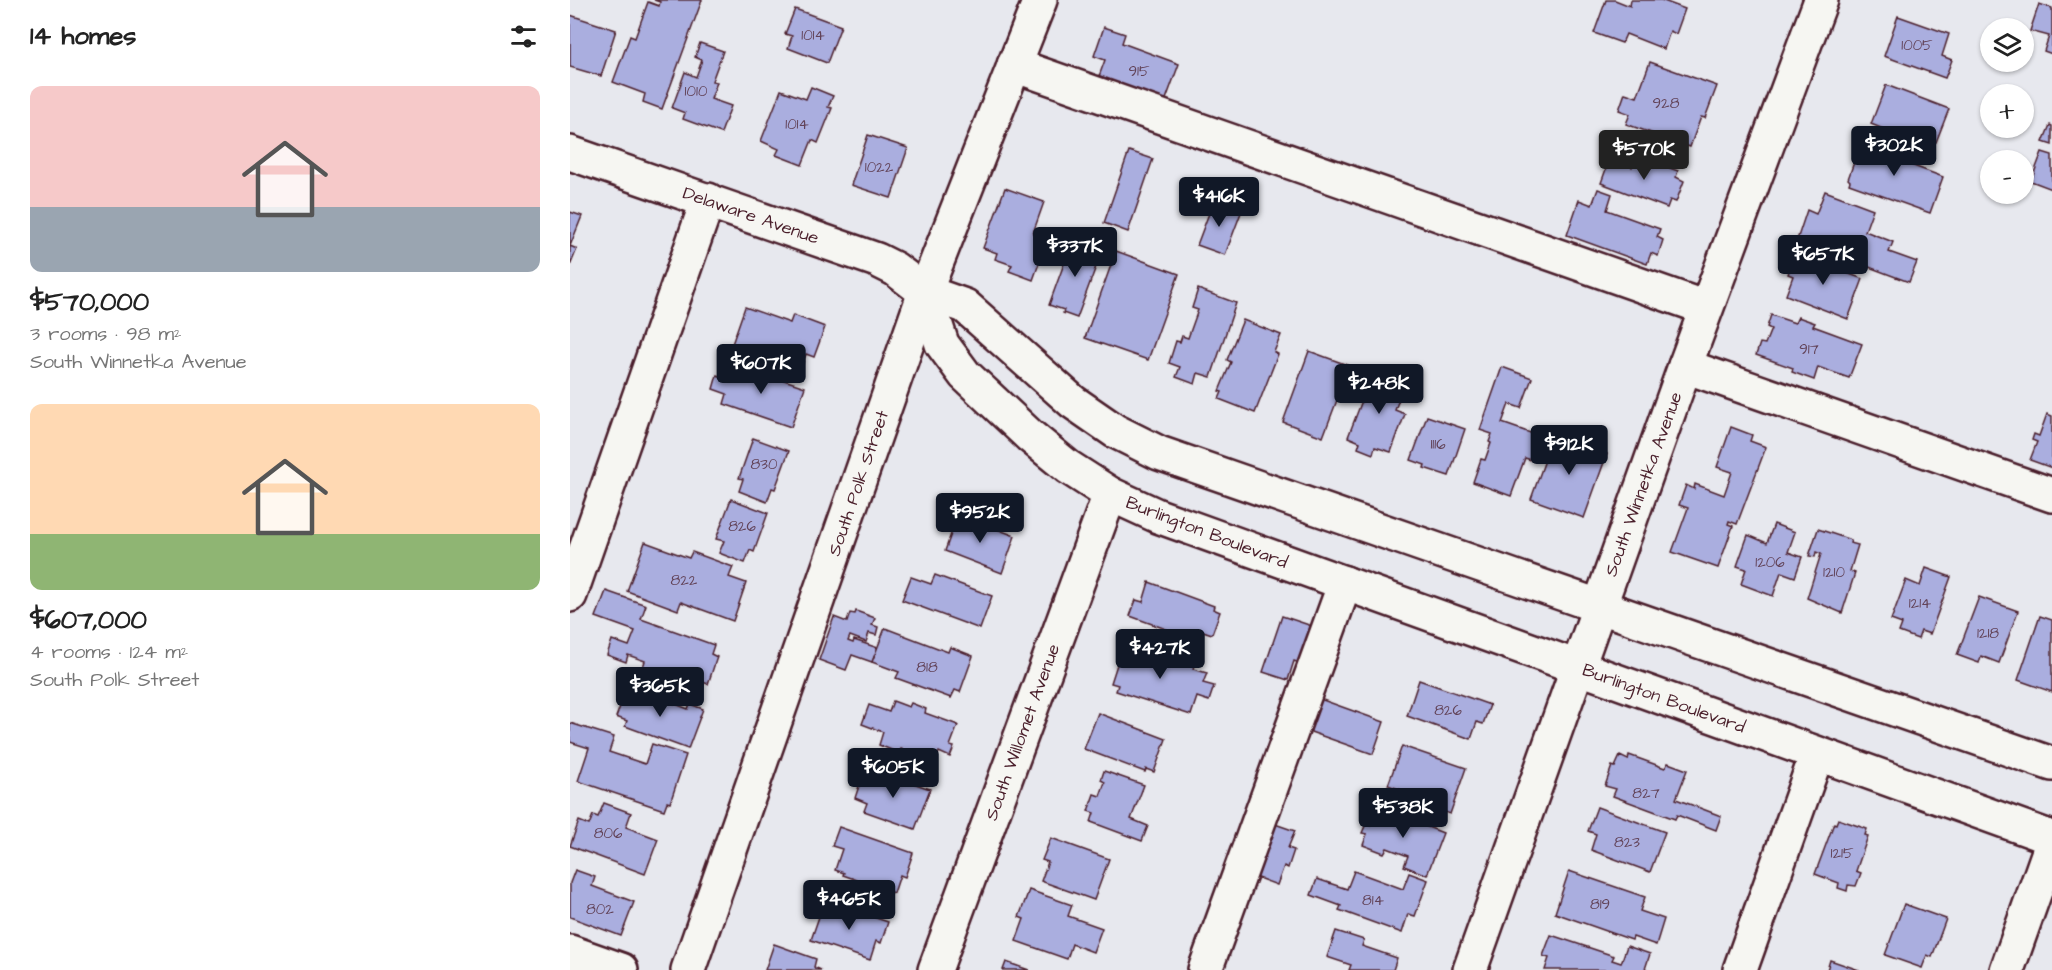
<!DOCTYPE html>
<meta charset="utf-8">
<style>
:root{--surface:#fff;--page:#f6f6f6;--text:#222;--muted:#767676;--accent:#111827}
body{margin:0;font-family:"Architects Daughter",sans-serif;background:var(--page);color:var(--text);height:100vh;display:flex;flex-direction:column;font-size:22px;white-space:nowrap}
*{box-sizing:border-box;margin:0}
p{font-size:20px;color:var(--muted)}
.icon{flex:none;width:33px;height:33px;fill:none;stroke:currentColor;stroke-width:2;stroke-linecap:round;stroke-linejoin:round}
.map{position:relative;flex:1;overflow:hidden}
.panel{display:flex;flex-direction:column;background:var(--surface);width:570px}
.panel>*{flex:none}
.buttons{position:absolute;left:1410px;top:18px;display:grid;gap:12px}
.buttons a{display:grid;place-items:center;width:54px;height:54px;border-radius:50%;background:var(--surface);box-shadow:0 2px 4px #0004;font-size:30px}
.price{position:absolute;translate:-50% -51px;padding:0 14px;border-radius:6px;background:var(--accent);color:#fff;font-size:20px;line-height:39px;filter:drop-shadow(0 2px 3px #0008)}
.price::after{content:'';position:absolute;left:50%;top:36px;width:18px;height:14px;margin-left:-9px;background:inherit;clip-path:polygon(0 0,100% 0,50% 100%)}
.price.current{background:#222;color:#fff}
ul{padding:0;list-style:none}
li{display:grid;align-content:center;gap:12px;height:318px;padding:0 30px}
li span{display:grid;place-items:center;height:186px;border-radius:12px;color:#555}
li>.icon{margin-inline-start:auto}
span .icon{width:108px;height:108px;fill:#fffc;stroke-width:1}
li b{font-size:26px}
h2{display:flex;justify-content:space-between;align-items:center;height:72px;padding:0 30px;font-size:26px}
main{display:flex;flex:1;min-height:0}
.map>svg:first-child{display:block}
.building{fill:#aaaedf;stroke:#4a1f2b;stroke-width:1.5}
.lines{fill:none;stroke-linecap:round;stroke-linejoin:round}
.minor-casing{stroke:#4a1f2b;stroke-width:38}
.minor{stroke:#f6f6f2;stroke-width:33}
.labels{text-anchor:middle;stroke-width:6;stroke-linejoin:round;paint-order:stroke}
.number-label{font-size:15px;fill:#624358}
.street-label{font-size:18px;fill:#4a1f2b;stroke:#f6f6f2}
</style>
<main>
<section class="panel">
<h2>14 homes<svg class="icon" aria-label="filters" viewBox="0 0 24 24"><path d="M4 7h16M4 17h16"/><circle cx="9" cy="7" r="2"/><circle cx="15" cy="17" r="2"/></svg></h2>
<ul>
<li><span style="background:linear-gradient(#f6c9c9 65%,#9aa5b1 0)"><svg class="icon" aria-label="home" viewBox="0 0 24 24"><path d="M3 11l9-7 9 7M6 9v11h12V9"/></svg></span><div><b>$570,000</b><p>3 rooms · 98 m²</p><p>South Winnetka Avenue</p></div></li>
<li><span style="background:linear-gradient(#ffd9b3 70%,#8fb573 0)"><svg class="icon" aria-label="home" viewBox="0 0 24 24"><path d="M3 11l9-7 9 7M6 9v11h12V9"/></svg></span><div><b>$607,000</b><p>4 rooms · 124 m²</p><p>South Polk Street</p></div></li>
</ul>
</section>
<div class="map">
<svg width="1482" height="970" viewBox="0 0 1482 970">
<rect width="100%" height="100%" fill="#e7e8ee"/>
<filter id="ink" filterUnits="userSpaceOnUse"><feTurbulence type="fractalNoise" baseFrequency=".0167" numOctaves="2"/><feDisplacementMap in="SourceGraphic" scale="12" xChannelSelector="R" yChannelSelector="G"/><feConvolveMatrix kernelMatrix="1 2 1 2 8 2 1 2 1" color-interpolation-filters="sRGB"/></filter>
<g filter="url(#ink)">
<!-- building -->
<g class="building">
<path d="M84 0H132L92 109 73 102 75 94 43 82 60 36 65 38 78 2 89 6 90 2Z"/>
<path d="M1036 0H1045L1060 6 1061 0H1091L1115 9 1106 34 1100 31 1094 49 1056 34 1052 43 1024 33Z"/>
<path d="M1469 4 1482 8V54L1474 51 1479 36 1460 31Z"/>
<path d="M225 9 271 26 257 63 218 48 222 36 215 34Z"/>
<path d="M0 15 46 30 31 76 0 67Z"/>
<path d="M1328 16 1379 34 1372 56 1382 60 1375 78 1314 56Z"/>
<path d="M534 27 555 34 552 43 609 64 595 102 528 79 535 60 524 56Z"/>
<path d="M130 43 153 51 142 81 147 82 141 99 161 106 151 133 113 119 115 113 102 108 115 72 126 77 132 60 125 57Z"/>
<path d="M1080 62 1147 86 1135 118 1131 117 1120 147 1056 124 1060 114 1049 110 1055 93 1067 97Z"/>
<path d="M1316 85 1379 109 1366 142 1351 137 1348 143 1301 124Z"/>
<path d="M241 87 263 96 258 107 262 108 248 143 242 140 232 165 206 155 209 149 191 141 211 90 236 99Z"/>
<path d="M1480 125 1482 126V145L1473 142Z"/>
<path d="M298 135 338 148 321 198 281 185Z"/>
<path d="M1292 140 1335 155 1333 162 1373 177 1360 213 1279 184 1280 181 1278 179Z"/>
<path d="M559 151 583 159 558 232 534 223Z"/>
<path d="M1472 152 1482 155V189L1461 181Z"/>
<path d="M1067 156 1108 171 1106 177 1114 181 1106 202 1100 200 1097 208 1031 183 1040 158 1062 167Z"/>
<path d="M435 188 474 202 463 233 478 239 463 280 439 271 442 265 425 259 427 253 413 248Z"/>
<path d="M1028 189 1042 194 1037 210 1090 229 1087 237 1093 240 1088 256 1081 253 1077 264 997 235 1009 200 1022 205Z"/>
<path d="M1255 191 1303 209 1295 231 1323 242 1319 252 1347 262 1339 282 1227 240 1237 210 1246 214Z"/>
<path d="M644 200 672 210 655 255 627 245Z"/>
<path d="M0 212 12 216 0 246 7 249 0 266Z"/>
<path d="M503 239 525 247 524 251 531 253 507 318 493 313 494 310 479 305Z"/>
<path d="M546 251 609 274 578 360 515 338Z"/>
<path d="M1225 254 1293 279 1278 319 1216 295 1223 276 1218 274Z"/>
<path d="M628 289 666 303 641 377 628 373 625 384 606 377 610 367 599 363 606 341 610 342 612 336 618 338 628 310 622 308Z"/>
<path d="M175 307 220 323 223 315 255 327 244 357 236 354 230 371 210 364 211 358 189 350 187 357 161 347Z"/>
<path d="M1201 315 1225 323 1228 317 1245 323 1243 326 1292 344 1279 378 1248 367 1244 380 1222 372 1223 368 1186 355 1190 343 1195 344 1201 329 1197 327Z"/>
<path d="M673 320 711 335 704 352 708 354 685 413 649 399 652 392 649 391 661 362 657 360Z"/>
<path d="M739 351 780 366 753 437 713 422Z"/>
<path d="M166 364 235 387 221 427 154 404 157 394 143 389 147 375 161 380Z"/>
<path d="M932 367 962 378 951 408 939 404 932 423 969 436 961 460 955 458 941 496 903 482 911 459 915 460 921 443 919 442 922 434 910 430Z"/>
<path d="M809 371 836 380 825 410 835 414 821 452 805 447 803 454 788 448 790 442 778 437 793 398 798 400Z"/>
<path d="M1477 414 1482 416V468L1460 460 1467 442 1462 440 1464 434 1469 436Z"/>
<path d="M857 416 895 429 879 476 854 468 855 465 841 460Z"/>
<path d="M1161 427 1182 435 1180 441 1196 447 1167 524 1159 521 1158 524 1163 526 1148 568 1102 552 1118 508 1109 505 1116 485 1124 489 1125 484 1154 495 1162 472 1147 467Z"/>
<path d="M984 435 1037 454 1014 518 961 499Z"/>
<path d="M183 438 219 451 205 489 202 488 197 502 169 491 173 479 169 478Z"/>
<path d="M161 499 198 513 184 552 180 550 175 563 149 553 154 541 146 539Z"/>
<path d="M388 514 445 536 432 573 375 551Z"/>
<path d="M1204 524 1225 532 1218 552 1232 557 1225 577 1211 572 1203 596 1171 584 1176 569 1167 566 1178 535 1197 543Z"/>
<path d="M1248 529 1281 540 1280 543 1288 545 1280 571 1285 573 1272 613 1237 598 1251 554 1246 552 1245 557 1239 556Z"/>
<path d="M75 542 119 558 122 552 163 567 159 577 176 583 163 621 111 602 108 610 57 591Z"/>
<path d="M1356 568 1381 577 1360 634 1351 631 1348 639 1329 632 1332 624 1321 620 1336 580 1350 586Z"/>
<path d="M365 575 422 596 410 629 332 600 341 577 361 584Z"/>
<path d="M579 582 644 606 643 609 650 612 642 634 633 631 629 641 560 616 566 600 573 602Z"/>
<path d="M36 591 76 605 71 619 144 645 141 654 147 657 138 684 108 673 105 681 72 670 75 661 58 655 56 662 37 655 42 640 59 646 65 631 26 617Z"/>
<path d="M1409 597 1448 611 1429 663 1411 656 1409 663 1387 655Z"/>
<path d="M286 611 305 618 302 625 308 627 306 635 299 633 296 642 280 636 278 641 283 643 284 640 308 648 302 662 282 655 276 670 249 660 264 617 277 622 280 613 285 614Z"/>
<path d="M712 616 745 627 732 664 724 661 718 680 693 672Z"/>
<path d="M1470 616 1482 620V692L1448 680Z"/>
<path d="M315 628 378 652 380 647 403 656 390 692 385 690 381 698 326 678 329 672 302 662Z"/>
<path d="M563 645 624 665 623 669 637 673 633 683 644 686 639 701 627 697 621 715 546 691 548 685 541 683 552 649 561 652Z"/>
<path d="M849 680 920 705 913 724 907 722 901 739 837 716Z"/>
<path d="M70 690 118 709 120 704 133 709 118 749 55 726 57 721 46 717 56 691 68 696Z"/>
<path d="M750 699 814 722 803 754 738 731Z"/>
<path d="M323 701 339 707 341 703 356 709 355 713 388 725 380 746 384 747 380 757 369 752 365 762 331 749 329 753 309 745 313 732 292 724 299 705 319 712Z"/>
<path d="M528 713 596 739 584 772 576 769 575 772 514 749Z"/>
<path d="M0 723 44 737 39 752 75 764 82 744 116 755 100 803 97 802 94 810 8 781 19 748 0 742Z"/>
<path d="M832 746 896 768 880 814 856 805 858 800 818 785Z"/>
<path d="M1059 755 1095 768 1098 763 1117 770 1106 799 1151 816 1146 830 1107 815 1105 819 1043 796 1046 789 1035 786 1042 766 1045 767 1050 756 1058 760Z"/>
<path d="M309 771 360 789 345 829 294 811 297 803 285 798 292 777 305 781Z"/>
<path d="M534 771 574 785 561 819 578 826 572 841 521 822 524 813 518 811 524 794 530 796 535 782 531 780Z"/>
<path d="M34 803 61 813 56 827 88 839 75 874 0 846 9 821 19 825 23 815 28 817Z"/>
<path d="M807 807 873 833 857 875 834 866 838 856 817 848 814 853 793 845 797 834 792 833 796 824 800 825Z"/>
<path d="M1027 807 1095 832 1080 872 1021 850 1026 834 1018 831Z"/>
<path d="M1268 819 1297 829 1295 835 1298 836 1286 871 1291 873 1286 886 1278 885 1277 891 1268 888 1269 883 1245 874 1264 823 1266 824Z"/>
<path d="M702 823 725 831 718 848 724 850 718 868 714 866 707 885 683 876Z"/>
<path d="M269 827 343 853 335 877 330 875 324 893 273 875 274 873 265 870 272 849 262 846Z"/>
<path d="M481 838 539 859 524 900 471 881 478 862 472 860Z"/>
<path d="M5 870 25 877 22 886 64 902 51 936 0 917V883Z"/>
<path d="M784 871 833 889 839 873 858 880 845 916 838 914 832 933 769 910 771 906 741 895 747 879 777 889Z"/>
<path d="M999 871 1075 897 1070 911 1094 919 1086 945 1063 937 1062 940 985 913Z"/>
<path d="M459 890 502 905 498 916 532 928 523 952 502 944 497 959 446 941 454 919 449 917Z"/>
<path d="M261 903 318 922 311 943 306 941 300 960 241 940 251 911 258 913Z"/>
<path d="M1334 904 1376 919 1362 957 1357 955 1352 968 1315 955Z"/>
<path d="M766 931 794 940 792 946 827 958 823 970H779L781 965 757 957Z"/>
<path d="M981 935 1044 956 1042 960 1051 963 1057 946 1080 954 1075 969 1078 970H975L979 958 973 956Z"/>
<path d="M204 944 246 959 244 967 251 970H195Z"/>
<path d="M1260 960 1289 970H1257Z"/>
<path d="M436 962 459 970H433Z"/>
</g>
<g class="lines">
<!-- minor casing -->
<g class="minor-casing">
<g id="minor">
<path d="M444 65 1136 308"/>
<path d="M0 153 307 260 325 269 355 292 395 306 503 402 545 431 589 453 1482 764"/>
<path d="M355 292 372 344 395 375 460 436 498 467 540 494 588 516 1482 838"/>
<path d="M1115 366 1482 495"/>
<path d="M0 595 138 200"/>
<path d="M0 952 51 970"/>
<path d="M118 970 355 292 470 0"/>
<path d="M365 970 540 494"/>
<path d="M635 970 775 583"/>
<path d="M900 970 1115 366 1251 0"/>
<path d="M1170 970 1247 754"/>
<path d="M1437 970 1482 843"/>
</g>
</g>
<!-- minor -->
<use href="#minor" class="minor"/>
</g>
</g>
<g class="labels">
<!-- number labels -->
<g class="number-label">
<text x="243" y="40">1014</text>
<text x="1347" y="50">1005</text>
<text x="569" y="76">915</text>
<text x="126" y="96">1010</text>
<text x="1096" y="108">928</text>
<text x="227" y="129">1014</text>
<text x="309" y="172">1022</text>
<text x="1239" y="354">917</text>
<text x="868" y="449">1116</text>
<text x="194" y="469">830</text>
<text x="172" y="531">826</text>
<text x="1200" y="567">1206</text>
<text x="1264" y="577">1210</text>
<text x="114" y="585">822</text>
<text x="1350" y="608">1214</text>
<text x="1418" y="638">1218</text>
<text x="357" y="672">818</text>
<text x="878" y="715">826</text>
<text x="1076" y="798">827</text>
<text x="38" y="838">806</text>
<text x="1057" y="847">823</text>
<text x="1272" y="858">1215</text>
<text x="803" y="905">814</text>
<text x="1030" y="909">819</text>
<text x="30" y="914">802</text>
</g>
<!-- street labels -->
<g class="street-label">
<text transform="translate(181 215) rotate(19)" y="6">Delaware Avenue</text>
<text transform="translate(288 483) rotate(-71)" y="6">South Polk Street</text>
<text transform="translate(1073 484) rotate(-70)" y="6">South Winnetka Avenue</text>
<text transform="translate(637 532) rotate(21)" y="6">Burlington Boulevard</text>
<text transform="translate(1094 698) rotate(20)" y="6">Burlington Boulevard</text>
<text transform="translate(452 732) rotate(-70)" y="6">South Willomet Avenue</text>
</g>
</g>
</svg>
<div class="buttons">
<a><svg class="icon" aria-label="layers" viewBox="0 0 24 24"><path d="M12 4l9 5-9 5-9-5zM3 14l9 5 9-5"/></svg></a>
<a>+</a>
<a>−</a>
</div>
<b class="price" style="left:1324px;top:177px">$302K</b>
<b class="price current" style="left:1074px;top:181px">$570K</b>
<b class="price" style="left:649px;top:228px">$416K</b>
<b class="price" style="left:505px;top:278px">$337K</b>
<b class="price" style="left:1253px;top:286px">$657K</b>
<b class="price" style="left:191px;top:395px">$607K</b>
<b class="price" style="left:809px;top:415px">$248K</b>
<b class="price" style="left:999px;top:476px">$912K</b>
<b class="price" style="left:410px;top:544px">$952K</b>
<b class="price" style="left:590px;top:680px">$427K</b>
<b class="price" style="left:90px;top:718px">$365K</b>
<b class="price" style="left:323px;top:799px">$605K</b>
<b class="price" style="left:833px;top:839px">$538K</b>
<b class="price" style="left:279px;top:931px">$465K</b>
</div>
</main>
